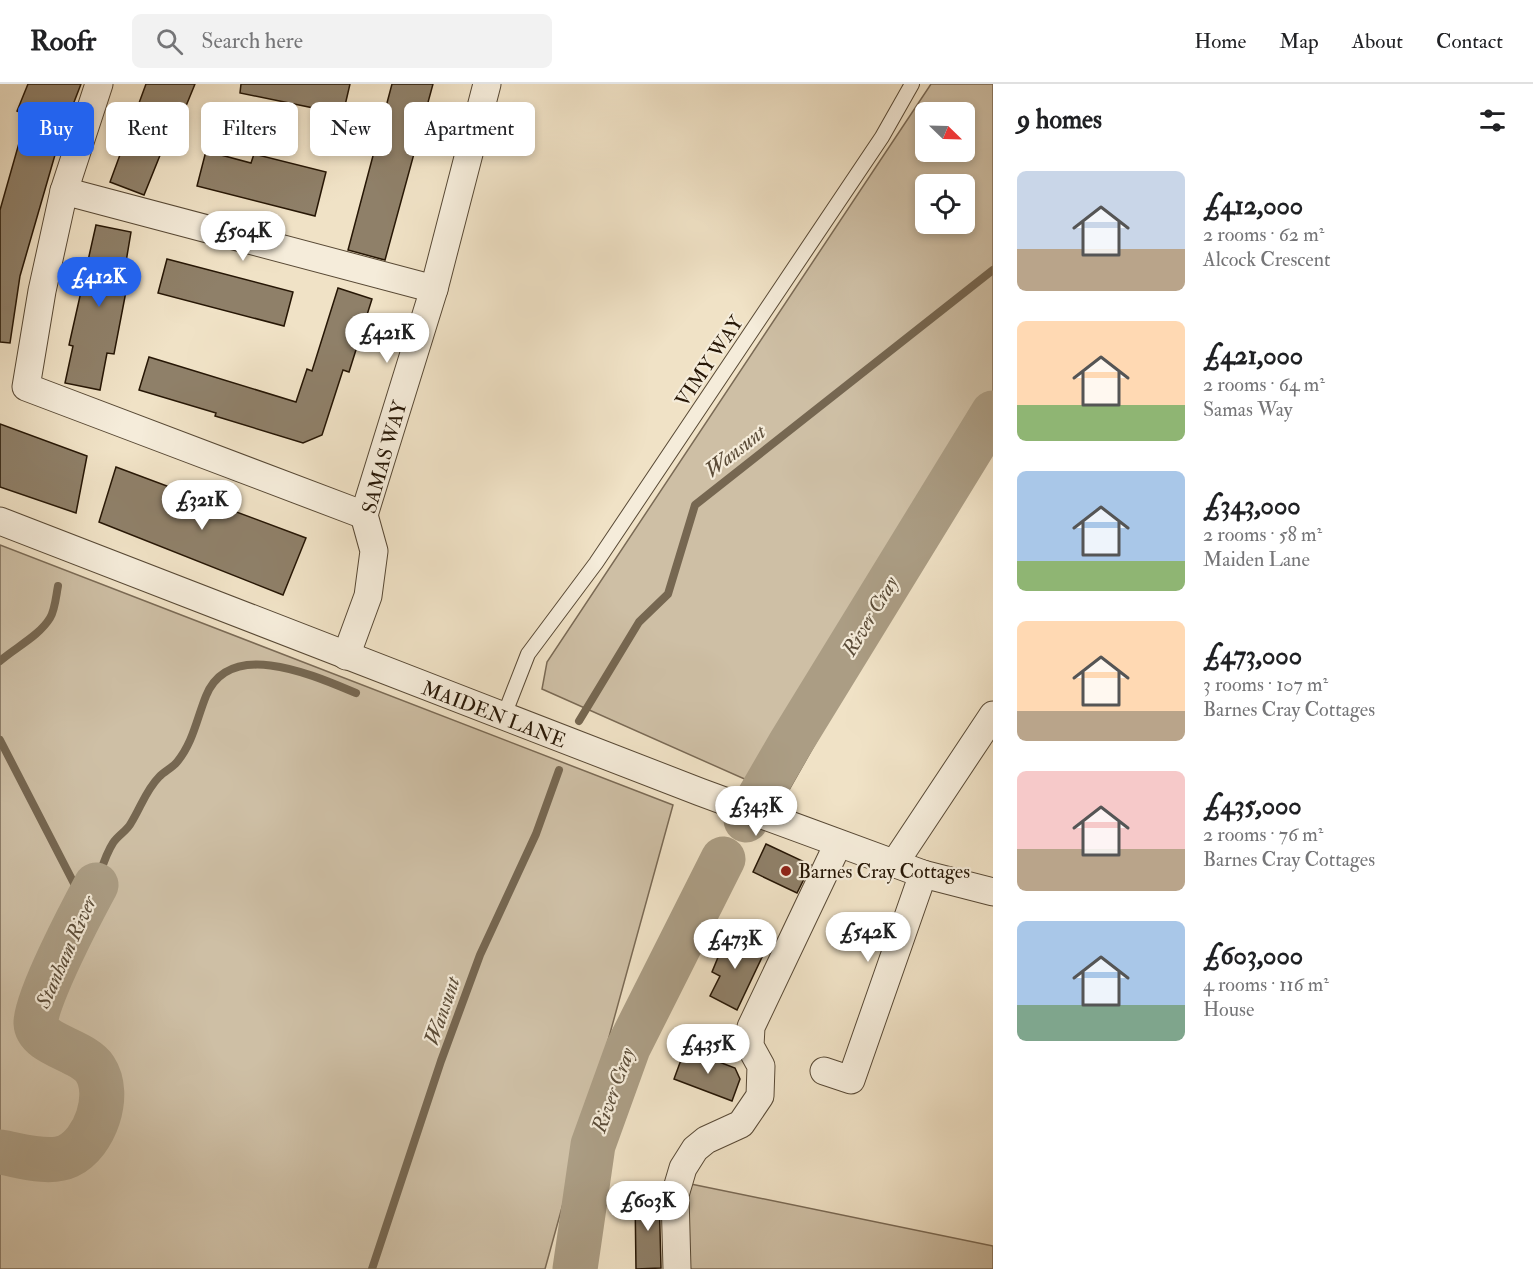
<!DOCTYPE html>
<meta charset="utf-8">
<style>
:root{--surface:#fff;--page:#f2f2f2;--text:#202124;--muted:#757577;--line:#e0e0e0;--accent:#2563eb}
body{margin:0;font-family:"IM FELL Double Pica",serif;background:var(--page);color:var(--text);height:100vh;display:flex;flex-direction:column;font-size:22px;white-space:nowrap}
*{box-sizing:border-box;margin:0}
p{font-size:20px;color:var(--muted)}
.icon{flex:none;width:33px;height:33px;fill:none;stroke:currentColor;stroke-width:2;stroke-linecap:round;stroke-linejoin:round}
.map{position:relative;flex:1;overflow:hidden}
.details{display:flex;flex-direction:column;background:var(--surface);width:540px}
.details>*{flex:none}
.banner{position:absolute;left:18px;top:18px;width:570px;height:54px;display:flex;gap:12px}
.needle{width:39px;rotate:113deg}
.fabs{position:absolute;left:915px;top:18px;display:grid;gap:12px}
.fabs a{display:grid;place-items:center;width:60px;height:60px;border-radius:9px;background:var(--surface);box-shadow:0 3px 9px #0003;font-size:30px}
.price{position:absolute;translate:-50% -51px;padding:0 14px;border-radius:21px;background:#fff;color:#222;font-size:20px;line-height:39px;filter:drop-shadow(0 2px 3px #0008)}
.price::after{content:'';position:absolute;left:50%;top:36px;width:18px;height:14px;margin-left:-9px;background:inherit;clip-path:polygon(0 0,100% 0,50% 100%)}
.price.selected{background:var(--accent);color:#fff}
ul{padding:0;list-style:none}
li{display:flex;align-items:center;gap:18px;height:150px;padding:0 24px}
li span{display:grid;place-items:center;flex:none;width:168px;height:120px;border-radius:9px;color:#555}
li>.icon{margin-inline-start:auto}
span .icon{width:72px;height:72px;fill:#fffc;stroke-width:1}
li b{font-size:26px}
h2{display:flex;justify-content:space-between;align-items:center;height:72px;padding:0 24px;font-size:26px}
.chip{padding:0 21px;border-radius:9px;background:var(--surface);box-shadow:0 3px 9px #0003;font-size:21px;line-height:54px}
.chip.selected{background:var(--accent);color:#fff}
header{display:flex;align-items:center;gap:36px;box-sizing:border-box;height:84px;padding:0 30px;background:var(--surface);border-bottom:2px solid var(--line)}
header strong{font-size:28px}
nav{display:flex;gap:33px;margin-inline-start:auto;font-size:21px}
.search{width:420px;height:54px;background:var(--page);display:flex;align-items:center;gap:15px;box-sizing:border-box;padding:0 21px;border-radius:9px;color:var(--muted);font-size:22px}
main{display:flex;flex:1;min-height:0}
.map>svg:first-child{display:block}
.green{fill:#cebfa5;stroke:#7a6a55;stroke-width:1.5;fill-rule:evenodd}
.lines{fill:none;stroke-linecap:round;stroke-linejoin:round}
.stream{stroke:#766751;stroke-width:8}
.river{stroke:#ab9d84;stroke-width:45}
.building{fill:#8f8069;stroke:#261605;stroke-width:1.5}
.service-casing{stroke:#584935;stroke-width:16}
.minor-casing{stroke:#584935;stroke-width:29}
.service{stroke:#f5ecda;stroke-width:14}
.minor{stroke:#f5ecda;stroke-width:27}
.poi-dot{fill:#8f2418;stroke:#f5ecda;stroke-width:2}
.labels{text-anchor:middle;stroke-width:4.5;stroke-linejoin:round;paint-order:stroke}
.street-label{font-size:20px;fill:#261605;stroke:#f5ecda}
.poi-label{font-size:20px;fill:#261605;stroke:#f5ecda;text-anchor:start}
.water-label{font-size:21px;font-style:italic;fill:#5b4c38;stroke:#f5ecda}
</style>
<header>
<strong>Roofr</strong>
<div class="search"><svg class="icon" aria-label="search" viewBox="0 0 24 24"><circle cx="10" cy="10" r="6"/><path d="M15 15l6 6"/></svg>Search here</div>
<nav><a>Home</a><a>Map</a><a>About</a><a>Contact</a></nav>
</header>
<main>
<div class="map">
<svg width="993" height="1185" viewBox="0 0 993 1185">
<rect width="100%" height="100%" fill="#f0e2c6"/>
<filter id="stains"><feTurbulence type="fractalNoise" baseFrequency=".00333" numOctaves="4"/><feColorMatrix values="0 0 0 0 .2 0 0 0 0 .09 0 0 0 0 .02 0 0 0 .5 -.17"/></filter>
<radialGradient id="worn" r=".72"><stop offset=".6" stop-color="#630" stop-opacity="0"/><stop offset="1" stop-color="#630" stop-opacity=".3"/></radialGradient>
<!-- green -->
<g class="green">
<path d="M931 0H993V346L785 713 542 605 547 578ZM926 28H964V68H926ZM926 100H964V140H926Z"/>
<path d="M0 461 673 721 545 1185H0Z"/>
<path d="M686 1099 993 1162V1185H690Z"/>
</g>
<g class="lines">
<!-- stream -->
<g class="stream">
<path d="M0 577C16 563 39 552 50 534 55 526 56 512 58 502"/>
<path d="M579 637 639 538 668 510 695 421 993 186"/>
<path d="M0 656 81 813V828"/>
<path d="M96 801C101 787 105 771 113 759 118 751 127 747 131 739 141 723 146 706 159 693 165 687 172 684 177 678 193 659 197 634 206 612 230 553 315 592 356 609"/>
<path d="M372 1185 441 977 480 871 536 750 559 686"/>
</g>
<!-- river -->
<g class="river">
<path d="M746 736 790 660 993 329"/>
<path d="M0 1068C19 1071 49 1081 68 1072 95 1059 112 1011 95 985 83 966 37 961 36 939 35 916 83 825 96 801"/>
<path d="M575 1185 593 1061 628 964 723 775"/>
</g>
</g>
<!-- building -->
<g class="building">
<path d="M28 0H81L59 57 20 192 10 259 0 258V126L27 31 17 27Z"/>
<path d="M146 0H195L170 61 165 59 144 111 110 98Z"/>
<path d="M241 0H350L343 30 240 9Z"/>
<path d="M392 0H433L385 176 348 166Z"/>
<path d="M206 67 251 79 254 70 326 88 315 132 197 102Z"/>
<path d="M96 141 131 148 123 196 128 197 114 270 107 269 100 306 65 299 73 262 69 261Z"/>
<path d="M167 175 293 208 284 242 158 209Z"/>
<path d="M338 204 372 215 349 288 343 286 322 351 303 359 215 332 216 329 139 306 149 273 296 318 307 285 312 287Z"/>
<path d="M0 340 87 372 76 429 0 403Z"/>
<path d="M116 383 306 454 283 511 99 438Z"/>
<path d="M766 760 811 781 797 809 753 788Z"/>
<path d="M728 849 765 867 737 926 710 912 720 892 712 888Z"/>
<path d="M685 965 735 984 740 995 732 1017 674 995Z"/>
<path d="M659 1110 661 1184 636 1185 635 1111Z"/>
</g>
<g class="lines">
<!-- service casing -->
<g class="service-casing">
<path id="service" d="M503 634 528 570 596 479 882 53 912 0"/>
</g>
<!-- minor casing -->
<g class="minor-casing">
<g id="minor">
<path d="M99 0 64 107 42 207 26 303 364 431"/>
<path d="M64 107 434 205"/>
<path d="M0 437 700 708 923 790 993 808"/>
<path d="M346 572 368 512 374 467 364 431 434 205 487 0"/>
<path d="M894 780 993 631"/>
<path d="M824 987 851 996 923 790"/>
<path d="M677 1185 675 1111 683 1084 695 1065 706 1056 741 1040 760 1012 761 982 750 962 751 943 838 760"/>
</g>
</g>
<!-- service -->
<use href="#service" class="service"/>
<!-- minor -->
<use href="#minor" class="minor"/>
</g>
<!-- markers -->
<circle class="poi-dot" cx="786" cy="787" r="6"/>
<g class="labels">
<!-- street labels -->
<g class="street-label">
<text transform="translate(709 277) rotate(-56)" y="7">VIMY WAY</text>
<text transform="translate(384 373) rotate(-74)" y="7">SAMAS WAY</text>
<text transform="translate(494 630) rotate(21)" y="7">MAIDEN LANE</text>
</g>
<!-- poi labels -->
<g class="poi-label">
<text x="798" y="794">Barnes Cray Cottages</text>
</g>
<!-- water labels -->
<g class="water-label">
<text transform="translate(735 367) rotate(-38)" y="7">Wansunt</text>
<text transform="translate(870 532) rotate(-59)" y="7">River Cray</text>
<text transform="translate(66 868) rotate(-66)" y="7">Stanham River</text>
<text transform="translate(442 927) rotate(-71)" y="7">Wansunt</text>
<text transform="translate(613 1006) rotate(-70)" y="7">River Cray</text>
</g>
</g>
<rect width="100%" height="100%" filter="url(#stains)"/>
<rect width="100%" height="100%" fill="url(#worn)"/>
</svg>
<div class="fabs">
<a><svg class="needle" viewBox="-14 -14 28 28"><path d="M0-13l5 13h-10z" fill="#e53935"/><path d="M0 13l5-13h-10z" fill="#757577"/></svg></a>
<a><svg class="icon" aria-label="locate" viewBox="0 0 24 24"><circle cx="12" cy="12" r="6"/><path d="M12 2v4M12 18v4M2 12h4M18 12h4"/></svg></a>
</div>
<b class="price" style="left:243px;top:178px">£504K</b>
<b class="price selected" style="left:99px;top:224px">£412K</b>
<b class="price" style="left:387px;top:280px">£421K</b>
<b class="price" style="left:202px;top:447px">£321K</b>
<b class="price" style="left:756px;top:753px">£343K</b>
<b class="price" style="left:868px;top:879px">£542K</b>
<b class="price" style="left:735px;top:886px">£473K</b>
<b class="price" style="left:708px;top:991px">£435K</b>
<b class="price" style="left:648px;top:1148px">£603K</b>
<div class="banner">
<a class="chip selected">Buy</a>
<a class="chip">Rent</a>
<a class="chip">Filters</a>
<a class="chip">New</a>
<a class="chip">Apartment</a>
</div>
</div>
<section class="details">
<h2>9 homes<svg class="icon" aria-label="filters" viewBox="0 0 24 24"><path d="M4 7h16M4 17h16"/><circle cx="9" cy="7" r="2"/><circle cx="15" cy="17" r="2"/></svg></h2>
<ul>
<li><span style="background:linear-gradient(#c9d6e8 65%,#b9a48a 0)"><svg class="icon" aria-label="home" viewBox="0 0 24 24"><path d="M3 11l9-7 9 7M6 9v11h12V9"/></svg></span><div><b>£412,000</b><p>2 rooms · 62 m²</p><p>Alcock Crescent</p></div></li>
<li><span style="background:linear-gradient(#ffd9b3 70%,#8fb573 0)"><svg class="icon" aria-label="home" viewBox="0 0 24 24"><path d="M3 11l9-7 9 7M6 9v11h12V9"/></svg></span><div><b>£421,000</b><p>2 rooms · 64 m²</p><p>Samas Way</p></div></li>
<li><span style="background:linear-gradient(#a9c7e8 75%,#8fb573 0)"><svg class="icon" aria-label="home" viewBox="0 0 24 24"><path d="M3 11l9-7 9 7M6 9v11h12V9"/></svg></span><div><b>£343,000</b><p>2 rooms · 58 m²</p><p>Maiden Lane</p></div></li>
<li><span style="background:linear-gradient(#ffd9b3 75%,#b9a48a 0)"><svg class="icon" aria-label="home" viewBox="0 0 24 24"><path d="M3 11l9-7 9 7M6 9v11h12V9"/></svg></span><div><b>£473,000</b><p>3 rooms · 107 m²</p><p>Barnes Cray Cottages</p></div></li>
<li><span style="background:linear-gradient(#f6c9c9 65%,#b9a48a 0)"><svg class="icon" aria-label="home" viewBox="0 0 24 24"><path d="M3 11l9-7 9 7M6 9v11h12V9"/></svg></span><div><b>£435,000</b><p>2 rooms · 76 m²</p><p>Barnes Cray Cottages</p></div></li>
<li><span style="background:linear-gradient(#a9c7e8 70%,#7fa58c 0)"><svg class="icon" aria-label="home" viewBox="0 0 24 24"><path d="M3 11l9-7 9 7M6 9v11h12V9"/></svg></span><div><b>£603,000</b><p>4 rooms · 116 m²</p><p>House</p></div></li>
</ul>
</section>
</main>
